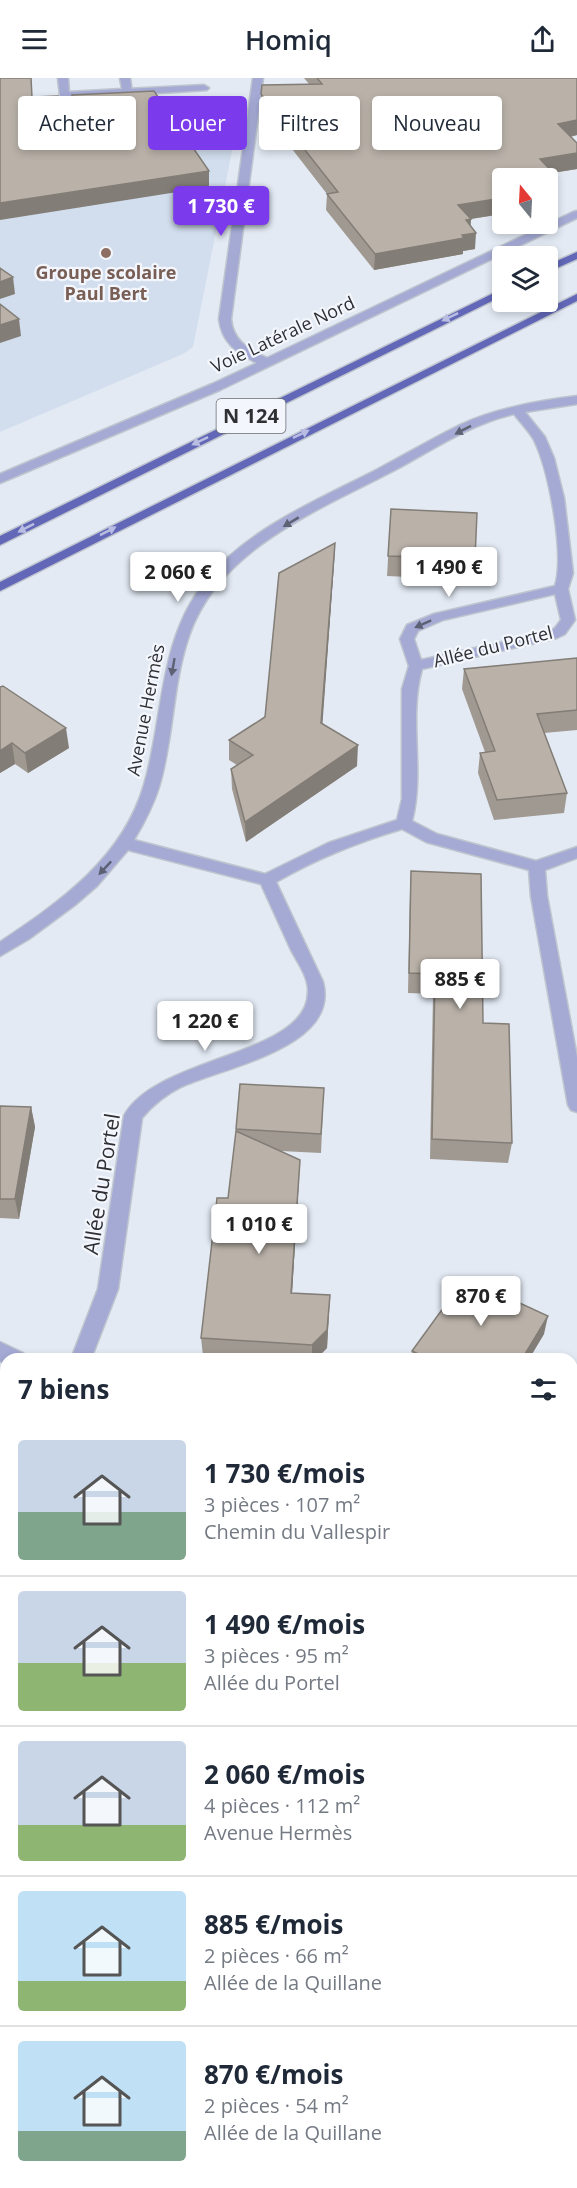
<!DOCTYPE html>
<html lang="fr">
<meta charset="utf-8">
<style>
:root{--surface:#fff;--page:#f2f2f3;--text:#1f2937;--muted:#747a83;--line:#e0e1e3;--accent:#7c3aed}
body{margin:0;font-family:"Open Sans",sans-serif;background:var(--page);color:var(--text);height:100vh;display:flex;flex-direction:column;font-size:22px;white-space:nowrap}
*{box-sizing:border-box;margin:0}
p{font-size:20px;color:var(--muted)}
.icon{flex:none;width:33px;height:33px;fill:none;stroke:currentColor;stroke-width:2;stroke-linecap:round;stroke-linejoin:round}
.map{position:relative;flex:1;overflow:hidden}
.details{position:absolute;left:0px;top:1275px;width:578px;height:836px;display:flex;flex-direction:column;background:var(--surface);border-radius:18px 18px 0 0;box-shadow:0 3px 9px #0003}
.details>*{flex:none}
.top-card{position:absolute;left:18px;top:18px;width:542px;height:54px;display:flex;gap:12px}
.needle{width:39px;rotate:342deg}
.controls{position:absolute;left:492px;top:90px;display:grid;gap:12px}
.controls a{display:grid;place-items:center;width:66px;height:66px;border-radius:6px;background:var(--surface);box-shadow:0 3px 9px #0003;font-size:30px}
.price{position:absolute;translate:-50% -51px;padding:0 14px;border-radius:6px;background:#fff;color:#222;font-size:20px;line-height:39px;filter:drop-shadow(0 2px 3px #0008)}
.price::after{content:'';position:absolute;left:50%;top:36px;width:18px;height:14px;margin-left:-9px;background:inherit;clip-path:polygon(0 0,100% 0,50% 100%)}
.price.current{background:var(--accent);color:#fff}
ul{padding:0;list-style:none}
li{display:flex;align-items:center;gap:18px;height:150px;padding:0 18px}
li+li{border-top:2px solid var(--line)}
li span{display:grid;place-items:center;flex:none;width:168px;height:120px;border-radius:6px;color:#555}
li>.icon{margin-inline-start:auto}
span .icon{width:72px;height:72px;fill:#fffc;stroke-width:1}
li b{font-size:26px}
h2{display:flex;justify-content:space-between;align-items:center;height:72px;padding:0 18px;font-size:26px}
.tag{padding:0 21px;border-radius:6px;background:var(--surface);box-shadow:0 3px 9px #0003;font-size:21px;line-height:54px}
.tag.current{background:var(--accent);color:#fff}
header{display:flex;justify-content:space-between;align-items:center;height:78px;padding:0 18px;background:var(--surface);font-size:27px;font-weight:600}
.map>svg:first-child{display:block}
.built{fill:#d2deee}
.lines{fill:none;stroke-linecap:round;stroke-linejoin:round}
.service-casing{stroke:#bfc5ce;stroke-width:3}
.minor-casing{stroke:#bfc5ce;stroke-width:3}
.tertiary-casing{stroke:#bfc5ce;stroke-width:3}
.trunk-casing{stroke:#bfc5ce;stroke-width:3}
.service{fill:#a4aad4;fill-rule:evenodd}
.minor{fill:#a4aad4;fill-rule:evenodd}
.tertiary{fill:#a4aad4;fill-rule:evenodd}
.trunk{fill:#6267b8;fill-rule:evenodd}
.wall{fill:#a09991}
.shaded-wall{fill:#827d76}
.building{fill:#bab2a9;stroke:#827d76;stroke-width:1.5}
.oneway{fill:#b9bde1}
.oneway2{fill:#5d6174}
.education-dot{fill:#8d6e63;stroke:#f3f7fd;stroke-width:2}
.labels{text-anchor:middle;stroke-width:4.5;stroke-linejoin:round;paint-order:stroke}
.far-education-label{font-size:18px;font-weight:bold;fill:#785e54;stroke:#f3f7fd}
.far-street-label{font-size:18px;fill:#2e3034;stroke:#f3f7fd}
.shield{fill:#f3f7fd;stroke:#696c70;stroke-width:1.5}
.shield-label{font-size:20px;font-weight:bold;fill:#2e3034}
.street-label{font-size:21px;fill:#2e3034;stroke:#f3f7fd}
</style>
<header><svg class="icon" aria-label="menu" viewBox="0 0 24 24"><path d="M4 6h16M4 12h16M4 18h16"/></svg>Homiq<svg class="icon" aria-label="share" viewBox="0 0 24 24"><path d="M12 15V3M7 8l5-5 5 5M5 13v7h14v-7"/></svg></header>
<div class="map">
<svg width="577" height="2110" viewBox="0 0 577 2110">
<rect width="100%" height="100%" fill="#e3eaf4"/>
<!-- built -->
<path class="built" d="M235 58 193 269 183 276 0 354V70Z"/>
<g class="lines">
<!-- service casing -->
<g class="service-casing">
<path id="service" d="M204 7 209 10 207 12 127 17 122 14 127 11Z"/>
</g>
<!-- minor casing -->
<g class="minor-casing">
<g id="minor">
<path d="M58 0H68L69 14 122 11 120 0H130L132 14 127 17 70 20 74 52 69 55 64 52Z"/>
<path d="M253 0H263L231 241C233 263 248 271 267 280L573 134 577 133V140L220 312 0 405V396L212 306 257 285C237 275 222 265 219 241Z"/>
<path d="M577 318V326L525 334 545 359 554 380 564 420 573 495 568 511 575 542 565 556 557 560 422 591C408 640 425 693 412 743L437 756 536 783 577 769V780L545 792 547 818 577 979V1034L571 1032 568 1027 531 818 529 792 426 764 402 751C358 764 316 781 276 804L323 904C340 970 223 989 181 1009 165 1017 153 1027 142 1040L118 1211 91 1281H71L98 1211 124 1038C156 978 308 978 308 914 309 900 298 885 291 872 281 850 271 828 261 806L128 772 97 808 75 827 29 861 0 878V864C60 824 123 780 144 707 164 639 158 564 204 505 246 451 318 422 378 391 406 376 433 360 462 346 498 330 537 323 577 318ZM514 336C520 344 529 353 534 362 549 392 565 477 555 508L434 536 407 547 400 561 409 588 402 611V721L397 742 328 765 265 796 134 762C144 745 153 728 159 709 174 660 172 607 189 558 219 470 319 432 395 392 434 371 471 346 514 336ZM555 516 561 542 555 550 548 554 421 582 414 561 418 553 443 542Z"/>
<path d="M140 2104H166L164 2110H138Z"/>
</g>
</g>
<!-- tertiary casing -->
<g class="tertiary-casing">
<g id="tertiary">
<path d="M0 1264 23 1275 26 1281H6V1286L0 1283Z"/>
<path d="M572 1494 577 1496V1516L572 1514Z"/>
</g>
</g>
<!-- trunk casing -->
<g class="trunk-casing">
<g id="trunk">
<path d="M577 174V181L548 194V187Z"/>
<path d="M502 211V218L0 467V458Z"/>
<path d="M577 216V223L0 513V504Z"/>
</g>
</g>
<!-- service -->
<use href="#service" class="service"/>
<!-- minor -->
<use href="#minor" class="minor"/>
<!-- tertiary -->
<use href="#tertiary" class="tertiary"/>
<!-- trunk -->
<use href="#trunk" class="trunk"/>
</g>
<!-- wall -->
<g class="wall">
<path d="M304 0H577V57L571 59 577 91 553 95 557 99 556 115 502 100V136L471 141 470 148 475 171 463 173V176L374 192 326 132 327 116 261 31V16L309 6Z"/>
<path d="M391 431 475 481 473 502 387 498Z"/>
<path d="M335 465 334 486 322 646 357 688 246 764 232 711 231 691 237 687 229 682V662L265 639Z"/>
<path d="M577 580V652L544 655 567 715 564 735 494 742 478 695 480 675 485 674 462 611 464 591Z"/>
<path d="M0 609 69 670 28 695 15 686 0 695Z"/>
<path d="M411 793 483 945 512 1065 508 1085 430 1081 433 916 408 915 410 813Z"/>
<path d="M240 1006 323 1030 321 1075 281 1073 299 1101 292 1215 329 1235 327 1270 316 1281H256L203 1278 201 1260 228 1120 236 1053Z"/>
<path d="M0 1028 31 1029 35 1049 19 1141 0 1140Z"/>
<path d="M544 1256 529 1281H411L412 1273Z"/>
<path d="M577 1621V1766L572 1763V1636Z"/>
<path d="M577 1800V1816L572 1814Z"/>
</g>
<!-- shaded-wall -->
<g class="shaded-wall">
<path d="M577 42V57L556 61 558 46Z"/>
<path d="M577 75V91L538 97 540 81Z"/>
<path d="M209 93V109L0 142V125Z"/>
<path d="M557 99 556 115 548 117V101Z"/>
<path d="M502 120V136L457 143 458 127Z"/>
<path d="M471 141 470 156 476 155 475 171 463 173V176L374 192 375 176 466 142Z"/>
<path d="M13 199 15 216 0 221V204Z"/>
<path d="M19 241 21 258 0 265V247Z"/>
<path d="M335 465 334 486 321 666V645Z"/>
<path d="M66 650 69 670 28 695 25 675Z"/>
<path d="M12 665 15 686 0 695V673Z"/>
<path d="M358 667 357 688 246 764 245 744Z"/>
<path d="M31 1029 35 1049 19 1141 15 1121Z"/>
<path d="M300 1082 299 1101 291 1233V1215Z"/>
<path d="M330 1217 327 1270 316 1281H312V1267Z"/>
<path d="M548 1238 544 1256 529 1281H522Z"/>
</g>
<!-- building -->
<g class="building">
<path d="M0 0H31L32 19 58 18 60 36 69 41 75 36 72 17 154 13 209 93 0 125Z"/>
<path d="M317 0H577V42L558 46 577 65V75L540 81 557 99 548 101 502 100V120L458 127 471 141 466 142 476 155 462 157 464 160 375 176 327 116 338 114 261 16 262 7 322 6Z"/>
<path d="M0 190 13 199 0 204Z"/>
<path d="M0 226 19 241 0 247Z"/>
<path d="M391 431 477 435 475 481 388 478Z"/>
<path d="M335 465 321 645 358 667 245 744 231 691 253 677 229 662 265 639 279 495Z"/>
<path d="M577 580V632L537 636 567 715 497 722 480 675 495 673 464 591Z"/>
<path d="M3 608 66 650 25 675 12 665 0 673V609Z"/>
<path d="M411 793 481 796 483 945 509 946 512 1065 432 1061 435 896 409 895Z"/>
<path d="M240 1006 324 1010 321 1056 236 1051Z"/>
<path d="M0 1028 31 1029 15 1121H0Z"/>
<path d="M236 1053 300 1082 291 1215 330 1217 327 1252 312 1267 201 1260 217 1120H228Z"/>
<path d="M465 1200 548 1238 522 1281H429L412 1273Z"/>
<path d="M577 1621V1752L572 1750V1663L577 1647 572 1645V1636Z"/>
<path d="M302 2104H367L373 2110 440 2107V2110H297Z"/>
</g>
<!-- one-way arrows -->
<defs><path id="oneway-solid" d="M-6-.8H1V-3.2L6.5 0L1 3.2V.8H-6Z" transform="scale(1.5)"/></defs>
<g class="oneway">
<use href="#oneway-solid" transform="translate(450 239) rotate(154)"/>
<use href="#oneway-solid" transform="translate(301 356) rotate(-26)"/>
<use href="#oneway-solid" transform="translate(200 363) rotate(154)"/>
<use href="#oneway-solid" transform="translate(26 450) rotate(153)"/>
<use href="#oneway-solid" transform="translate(108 453) rotate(-27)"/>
</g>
<g class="oneway2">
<use href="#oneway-solid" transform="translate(463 352) rotate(153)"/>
<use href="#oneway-solid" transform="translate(291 444) rotate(149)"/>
<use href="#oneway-solid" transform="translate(423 546) rotate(156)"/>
<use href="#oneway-solid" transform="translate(173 589) rotate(100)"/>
<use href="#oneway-solid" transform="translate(105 790) rotate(133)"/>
</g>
<!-- markers -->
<circle class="education-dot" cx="106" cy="175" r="6"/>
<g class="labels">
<!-- far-education labels -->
<g class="far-education-label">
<text x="106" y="201">Groupe scolaire<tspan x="106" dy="21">Paul Bert</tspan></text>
</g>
<!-- far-street labels -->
<g class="far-street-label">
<text transform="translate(283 257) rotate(-25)" y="6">Voie Latérale Nord</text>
<text transform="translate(493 569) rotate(-14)" y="6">Allée du Portel</text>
<text transform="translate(146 632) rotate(-79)" y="6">Avenue Hermès</text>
</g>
<!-- shield labels -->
<rect class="shield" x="216.5" y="321" width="69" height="34" rx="4.5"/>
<g class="shield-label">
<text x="251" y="345">N 124</text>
</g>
<!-- street labels -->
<g class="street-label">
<text transform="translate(102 1106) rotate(-81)" y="7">Allée du Portel</text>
</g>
</g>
</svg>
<div class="controls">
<a><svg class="needle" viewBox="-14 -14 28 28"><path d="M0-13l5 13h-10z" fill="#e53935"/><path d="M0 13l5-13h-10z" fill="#747a83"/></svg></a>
<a><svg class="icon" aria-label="layers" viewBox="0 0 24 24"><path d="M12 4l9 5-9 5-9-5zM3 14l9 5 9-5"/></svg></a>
</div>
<b class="price current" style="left:221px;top:159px">1 730 €</b>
<b class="price" style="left:449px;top:520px">1 490 €</b>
<b class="price" style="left:178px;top:525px">2 060 €</b>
<b class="price" style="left:460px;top:932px">885 €</b>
<b class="price" style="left:205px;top:974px">1 220 €</b>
<b class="price" style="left:259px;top:1177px">1 010 €</b>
<b class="price" style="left:481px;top:1249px">870 €</b>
<div class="top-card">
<a class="tag">Acheter</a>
<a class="tag current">Louer</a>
<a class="tag">Filtres</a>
<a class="tag">Nouveau</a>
</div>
<section class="details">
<h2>7 biens<svg class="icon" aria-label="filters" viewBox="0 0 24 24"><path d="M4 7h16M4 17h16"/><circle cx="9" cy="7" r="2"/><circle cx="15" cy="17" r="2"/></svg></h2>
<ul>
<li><span style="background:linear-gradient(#c9d6e8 60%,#7fa58c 0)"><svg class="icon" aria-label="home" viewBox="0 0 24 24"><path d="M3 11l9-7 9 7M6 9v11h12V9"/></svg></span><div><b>1 730 €/mois</b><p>3 pièces · 107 m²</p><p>Chemin du Vallespir</p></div></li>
<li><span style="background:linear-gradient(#c9d6e8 60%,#8fb573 0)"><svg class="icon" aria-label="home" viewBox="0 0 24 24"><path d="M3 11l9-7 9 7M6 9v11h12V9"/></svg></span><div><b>1 490 €/mois</b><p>3 pièces · 95 m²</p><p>Allée du Portel</p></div></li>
<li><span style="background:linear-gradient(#c9d6e8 70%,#8fb573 0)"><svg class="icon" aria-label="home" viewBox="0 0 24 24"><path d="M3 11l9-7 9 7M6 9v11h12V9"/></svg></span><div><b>2 060 €/mois</b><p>4 pièces · 112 m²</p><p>Avenue Hermès</p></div></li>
<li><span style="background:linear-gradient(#bfe0f5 75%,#8fb573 0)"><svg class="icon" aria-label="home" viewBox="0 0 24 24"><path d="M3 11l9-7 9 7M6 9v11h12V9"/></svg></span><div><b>885 €/mois</b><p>2 pièces · 66 m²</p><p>Allée de la Quillane</p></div></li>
<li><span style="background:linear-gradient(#bfe0f5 75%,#7fa58c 0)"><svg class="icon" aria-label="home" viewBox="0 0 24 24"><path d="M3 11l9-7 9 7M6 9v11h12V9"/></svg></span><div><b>870 €/mois</b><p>2 pièces · 54 m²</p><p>Allée de la Quillane</p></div></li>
</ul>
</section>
</div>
